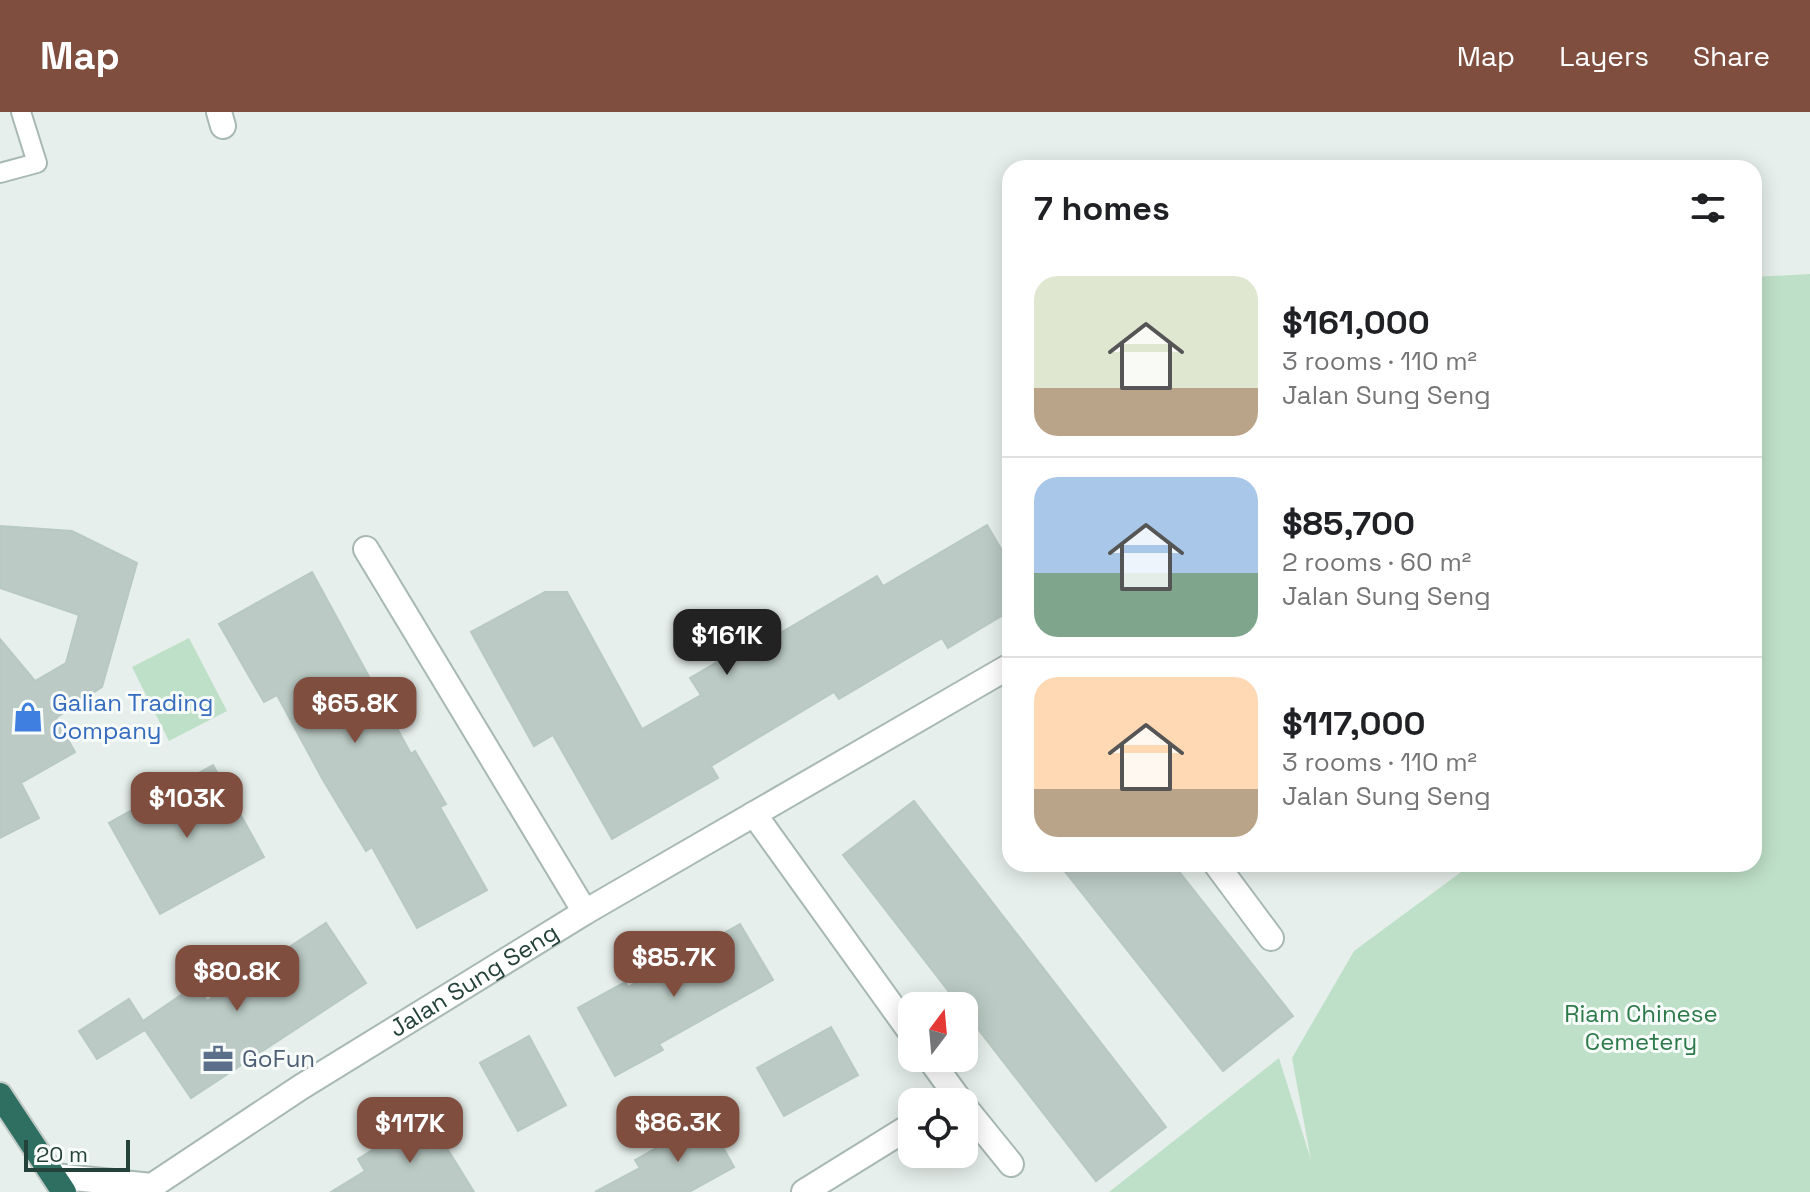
<!DOCTYPE html>
<meta charset="utf-8">
<style>
:root{--surface:#fff;--page:#f6f6f6;--text:#202124;--muted:#757577;--line:#e0e0e0;--accent:#7f4e3f}
body{margin:0;font-family:"Space Grotesk",sans-serif;background:var(--page);color:var(--text);height:100vh;display:flex;flex-direction:column;font-size:30px;white-space:nowrap}
*{box-sizing:border-box;margin:0}
p{font-size:26px;color:var(--muted)}
.icon{flex:none;width:44px;height:44px;fill:none;stroke:currentColor;stroke-width:2;stroke-linecap:round;stroke-linejoin:round}
.map{position:relative;flex:1;overflow:hidden}
.details{position:absolute;left:1002px;top:48px;width:760px;height:712px;display:flex;flex-direction:column;background:var(--surface);border-radius:24px;box-shadow:0 4px 20px #0003}
.details>*{flex:none}
.needle{width:52px;rotate:16deg}
.controls{position:absolute;left:898px;top:880px;display:grid;gap:16px}
.controls a{display:grid;place-items:center;width:80px;height:80px;border-radius:16px;background:var(--surface);box-shadow:0 4px 20px #0003;font-size:40px}
.scale{position:absolute;left:24px;bottom:20px;width:106px;box-sizing:border-box;padding-left:8px;border:4px solid #24423a;border-top:0;font-size:22px;line-height:28px;white-space:nowrap;color:#24423a;-webkit-text-stroke:6px #f7fbf9;paint-order:stroke}
.price{position:absolute;translate:-50% -68px;padding:0 18px;border-radius:16px;background:var(--accent);color:#fff;font-size:26px;line-height:52px;filter:drop-shadow(0 2px 4px #0008)}
.price::after{content:'';position:absolute;left:50%;top:48px;width:24px;height:18px;margin-left:-12px;background:inherit;clip-path:polygon(0 0,100% 0,50% 100%)}
.price.active{background:#222;color:#fff}
ul{padding:0;list-style:none}
li{display:flex;align-items:center;gap:24px;height:200px;padding:0 32px}
li+li{border-top:2px solid var(--line)}
li span{display:grid;place-items:center;flex:none;width:224px;height:160px;border-radius:24px;color:#555}
li>.icon{margin-inline-start:auto}
span .icon{width:96px;height:96px;fill:#fffc;stroke-width:1}
li b{font-size:34px}
h2{display:flex;justify-content:space-between;align-items:center;height:96px;padding:0 32px;font-size:34px}
header{display:flex;align-items:center;gap:48px;box-sizing:border-box;height:112px;padding:0 40px;background:var(--accent);color:#fff}
header strong{font-size:38px}
nav{display:flex;gap:44px;margin-inline-start:auto;font-size:28px}
.map>svg:first-child{display:block}
.green{fill:#bfe0c8}
.building{fill:#bbcac4;stroke:#b8c9c2;stroke-width:2}
.lines{fill:none;stroke-linecap:round;stroke-linejoin:round}
.lane-casing{stroke:#a8b8b2;stroke-width:22}
.street-casing{stroke:#a8b8b2;stroke-width:28}
.highway-casing{stroke:#c2cac8;stroke-width:28}
.lane{stroke:#fff;stroke-width:18}
.street{stroke:#fff;stroke-width:24}
.highway{stroke:#2f6f62;stroke-width:24}
.labels{text-anchor:middle;stroke-width:6;stroke-linejoin:round;paint-order:stroke}
.shop-label{font-size:24px;fill:#366cbe;stroke:#f7fbf9;text-anchor:start}
.street-label{font-size:24px;fill:#24423a;stroke:#f7fbf9}
.park-label{font-size:24px;fill:#2d7a4b;stroke:#f7fbf9}
.service-label{font-size:24px;fill:#4e5e75;stroke:#f7fbf9;text-anchor:start}
</style>
<header>
<strong>Map</strong>
<nav><a>Map</a><a>Layers</a><a>Share</a></nav>
</header>
<div class="map">
<svg width="1810" height="1080" viewBox="0 0 1810 1080">
<rect width="100%" height="100%" fill="#e6efeb"/>
<!-- green -->
<g class="green">
<path d="M1810 162V1080H1109L1279 946 1311 1048 1292 946 1354 839 1472 752H1754V165Z"/>
<path d="M189 526 227 599 169 629 132 555Z"/>
</g>
<!-- building -->
<g class="building">
<path d="M987 413 1010 452V499L948 536 942 526 839 587 834 580 711 654 718 666 612 727 553 623 534 634 471 520 545 480H567L642 617 701 583 690 566 773 517 777 523 877 464 883 474Z"/>
<path d="M0 414 72 419 137 451 102 575 56 606 75 640 21 671 39 706 0 726V527L35 569 66 551 79 503 0 476Z"/>
<path d="M312 460 411 642 415 639 446 692 440 695 487 778 417 816 372 735 366 739 323 668 277 583 264 590 219 512Z"/>
<path d="M213 653 264 745 160 802 109 711Z"/>
<path d="M914 689 1166 1015 1096 1069 964 899V894H960L843 743Z"/>
<path d="M1059 752H1173L1293 904 1223 959Z"/>
<path d="M326 811 366 871 191 986 145 918 97 947 79 919 129 887 143 909 196 873 207 889Z"/>
<path d="M740 812 773 868 659 932 663 938 615 964 578 896 625 870 628 875Z"/>
<path d="M831 915 858 963 784 1004 757 956Z"/>
<path d="M529 924 566 993 518 1019 480 951Z"/>
<path d="M427 1004 474 1080H331L365 1059 358 1047Z"/>
<path d="M707 1007 734 1055 689 1080H595L640 1056 635 1048Z"/>
</g>
<g class="lines">
<!-- lane casing -->
<g class="lane-casing">
<path id="lane" d="M0 61 37 51 21 0"/>
</g>
<!-- street casing -->
<g class="street-casing">
<g id="street">
<path d="M219 0 223 14"/>
<path d="M366 437 585 800"/>
<path d="M754 702 912 922"/>
<path d="M1216 752 1271 826"/>
<path d="M929 946 961 990"/>
<path d="M964 994 1011 1052"/>
<path d="M54 1064 152 1074"/>
<path id="s1" d="M152 1074 301 975 585 800 1010 554"/>
<path d="M804 1080 912 1013"/>
</g>
</g>
<!-- highway casing -->
<g class="highway-casing">
<path id="highway" d="M0 983 64 1080"/>
</g>
<!-- lane -->
<use href="#lane" class="lane"/>
<!-- street -->
<use href="#street" class="street"/>
<!-- highway -->
<use href="#highway" class="highway"/>
</g>
<!-- icons -->
<defs>
<g id="shop-bare" transform="scale(2.4)"><path d="M-5-2.5h2.3a2.7 3.5 0 0 1 5.4 0H5L5.5 6h-11ZM-1.5-2.5h3a1.5 2.3 0 0 0-3 0Z" fill="#3f7fe0" stroke="#f7fbf9" stroke-width="2.5" paint-order="stroke"/></g>
<g id="office-bare" transform="scale(2.4)"><path d="M-6-3h4V-5.5h4V-3h4V5H-6ZM-1-4.5V-3h2v-1.5ZM-6 0V1H6V0Z" fill="#5c6f8a" stroke="#f7fbf9" stroke-width="2.5" paint-order="stroke"/></g>
</defs>
<g fill-rule="evenodd">
<use href="#shop-bare" x="28" y="605"/>
<use href="#office-bare" x="218" y="947"/>
</g>
<g class="labels">
<!-- shop labels -->
<g class="shop-label">
<text x="52" y="599">Galian Trading<tspan x="52" dy="28">Company</tspan></text>
</g>
<!-- street labels -->
<g class="street-label">
<text dy="8" stroke="none"><textPath href="#s1" startOffset="382">Jalan Sung Seng</textPath></text>
</g>
<!-- park labels -->
<g class="park-label">
<text x="1641" y="910">Riam Chinese<tspan x="1641" dy="28">Cemetery</tspan></text>
</g>
<!-- service labels -->
<g class="service-label">
<text x="242" y="955">GoFun</text>
</g>
</g>
</svg>
<div class="controls">
<a><svg class="needle" viewBox="-14 -14 28 28"><path d="M0-13l5 13h-10z" fill="#e53935"/><path d="M0 13l5-13h-10z" fill="#757577"/></svg></a>
<a><svg class="icon" aria-label="locate" viewBox="0 0 24 24"><circle cx="12" cy="12" r="6"/><path d="M12 2v4M12 18v4M2 12h4M18 12h4"/></svg></a>
</div>
<div class="scale">20 m</div>
<b class="price active" style="left:727px;top:565px">$161K</b>
<b class="price" style="left:355px;top:633px">$65.8K</b>
<b class="price" style="left:187px;top:728px">$103K</b>
<b class="price" style="left:674px;top:887px">$85.7K</b>
<b class="price" style="left:237px;top:901px">$80.8K</b>
<b class="price" style="left:678px;top:1052px">$86.3K</b>
<b class="price" style="left:410px;top:1053px">$117K</b>
<section class="details">
<h2>7 homes<svg class="icon" aria-label="filters" viewBox="0 0 24 24"><path d="M4 7h16M4 17h16"/><circle cx="9" cy="7" r="2"/><circle cx="15" cy="17" r="2"/></svg></h2>
<ul>
<li><span style="background:linear-gradient(#dfe7d0 70%,#b9a48a 0)"><svg class="icon" aria-label="home" viewBox="0 0 24 24"><path d="M3 11l9-7 9 7M6 9v11h12V9"/></svg></span><div><b>$161,000</b><p>3 rooms · 110 m²</p><p>Jalan Sung Seng</p></div></li>
<li><span style="background:linear-gradient(#a9c7e8 60%,#7fa58c 0)"><svg class="icon" aria-label="home" viewBox="0 0 24 24"><path d="M3 11l9-7 9 7M6 9v11h12V9"/></svg></span><div><b>$85,700</b><p>2 rooms · 60 m²</p><p>Jalan Sung Seng</p></div></li>
<li><span style="background:linear-gradient(#ffd9b3 70%,#b9a48a 0)"><svg class="icon" aria-label="home" viewBox="0 0 24 24"><path d="M3 11l9-7 9 7M6 9v11h12V9"/></svg></span><div><b>$117,000</b><p>3 rooms · 110 m²</p><p>Jalan Sung Seng</p></div></li>
</ul>
</section>
</div>
